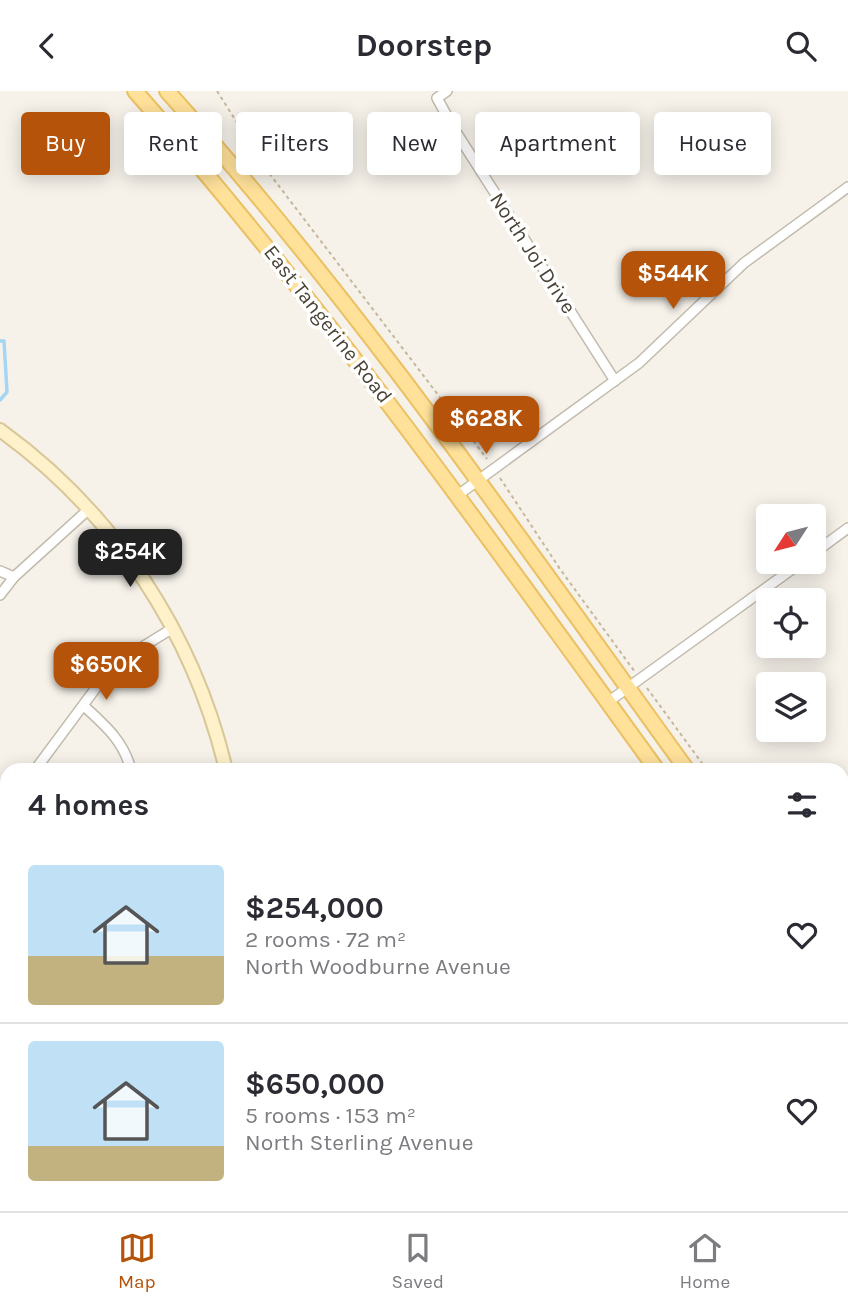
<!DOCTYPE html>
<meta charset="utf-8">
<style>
:root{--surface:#fff;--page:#f7f7f7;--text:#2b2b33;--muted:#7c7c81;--line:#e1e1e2;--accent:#b45309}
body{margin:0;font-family:Karla,sans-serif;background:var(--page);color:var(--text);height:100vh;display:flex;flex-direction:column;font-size:26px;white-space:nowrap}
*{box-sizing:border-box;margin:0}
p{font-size:23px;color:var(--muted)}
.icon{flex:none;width:38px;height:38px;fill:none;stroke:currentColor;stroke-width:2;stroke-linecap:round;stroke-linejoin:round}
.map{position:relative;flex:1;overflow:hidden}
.drawer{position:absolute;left:0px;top:672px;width:849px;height:448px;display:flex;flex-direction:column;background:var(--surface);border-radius:21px 21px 0 0;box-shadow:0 4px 18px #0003}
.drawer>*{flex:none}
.guide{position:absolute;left:21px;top:21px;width:807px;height:63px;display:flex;gap:14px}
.needle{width:46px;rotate:234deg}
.tools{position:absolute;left:756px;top:413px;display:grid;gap:14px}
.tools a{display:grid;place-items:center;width:70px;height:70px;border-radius:7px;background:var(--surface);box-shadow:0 4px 18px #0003;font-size:35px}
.price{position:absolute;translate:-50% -60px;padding:0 16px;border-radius:14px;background:var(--accent);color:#fff;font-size:23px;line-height:46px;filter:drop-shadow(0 2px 4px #0008)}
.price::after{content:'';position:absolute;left:50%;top:42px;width:21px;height:16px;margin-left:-10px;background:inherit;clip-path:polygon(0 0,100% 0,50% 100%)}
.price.current{background:#222;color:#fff}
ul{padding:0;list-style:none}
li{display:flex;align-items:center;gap:21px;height:175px;padding:0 28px}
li+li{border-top:2px solid var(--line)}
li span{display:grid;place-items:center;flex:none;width:196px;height:140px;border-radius:7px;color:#555}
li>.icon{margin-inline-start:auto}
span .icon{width:84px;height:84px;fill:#fffc;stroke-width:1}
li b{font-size:30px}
h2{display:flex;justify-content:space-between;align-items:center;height:84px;padding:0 28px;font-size:30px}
.tag{padding:0 24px;border-radius:7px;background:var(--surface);box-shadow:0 4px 18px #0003;font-size:24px;line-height:63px}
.tag.current{background:var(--accent);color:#fff}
header{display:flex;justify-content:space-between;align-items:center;height:91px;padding:0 28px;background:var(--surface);font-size:32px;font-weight:700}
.tab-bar{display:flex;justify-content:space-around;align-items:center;height:98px;border-top:2px solid var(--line);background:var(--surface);font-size:19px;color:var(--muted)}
.tab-bar a{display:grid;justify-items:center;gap:4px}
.tab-bar .current{color:var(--accent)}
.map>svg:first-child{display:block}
.green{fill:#d2ecb1}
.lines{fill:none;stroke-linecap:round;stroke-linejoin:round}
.stream{stroke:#a4d5f5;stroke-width:3.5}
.lane-casing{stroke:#c2baac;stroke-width:8}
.street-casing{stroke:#c2baac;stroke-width:12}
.secondary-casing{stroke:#d8c798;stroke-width:16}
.primary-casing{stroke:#ebc063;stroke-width:18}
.path{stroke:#c5b69c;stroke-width:2;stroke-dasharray:3.5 3.5;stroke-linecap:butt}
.lane{stroke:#fff;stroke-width:4.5}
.street{stroke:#fff;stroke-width:9}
.secondary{stroke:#fff2cb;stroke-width:12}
.primary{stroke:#ffe19a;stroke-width:14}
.labels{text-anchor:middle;stroke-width:7;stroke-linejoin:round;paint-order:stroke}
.street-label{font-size:21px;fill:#4b4337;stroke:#fff}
</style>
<header><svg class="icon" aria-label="back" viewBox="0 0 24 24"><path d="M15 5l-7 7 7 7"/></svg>Doorstep<svg class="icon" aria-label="search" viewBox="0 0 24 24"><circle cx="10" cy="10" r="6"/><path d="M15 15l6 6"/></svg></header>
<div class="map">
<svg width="848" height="1120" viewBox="0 0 848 1120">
<rect width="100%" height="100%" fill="#f6f2ea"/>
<!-- green -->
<path class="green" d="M80 1113H227V1120H64Z"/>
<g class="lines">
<!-- stream -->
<path class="stream" d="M0 250H4L7 301 0 309"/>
<!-- lane casing -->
<g class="lane-casing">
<g id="lane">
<path d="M585 679H604"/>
<path d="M842 783 848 791"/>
</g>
</g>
<!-- street casing -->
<g class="street-casing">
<g id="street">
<path d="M447 0 437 7 454 38 615 290"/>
<path d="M458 404 639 272 744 172 848 96"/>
<path d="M814 462 848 437"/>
<path d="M0 480 14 486"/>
<path d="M0 504 14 486 89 418"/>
<path d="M608 611 802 471"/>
<path d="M85 616C106 635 124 651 131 679"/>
<path d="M35 679 104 586 126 566 173 537"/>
<path d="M0 722 7 714"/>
<path d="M0 732 7 743"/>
<path d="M842 829 848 825"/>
<path d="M0 1071 7 1068"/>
<path d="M562 1113 568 1118 598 1120"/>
<path d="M446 1120 452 1113"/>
<path d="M614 1120 631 1113"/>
</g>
</g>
<!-- secondary casing -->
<g class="secondary-casing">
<g id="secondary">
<path d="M0 339C114 421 194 543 226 679"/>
<path d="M244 1113 245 1120"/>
</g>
</g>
<!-- primary casing -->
<g class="primary-casing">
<g id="primary">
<path d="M135 0C324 215 489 447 657 679"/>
<path d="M167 0C358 212 520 448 687 679"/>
<path d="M842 894 848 902"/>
<path d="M842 933 848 942"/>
</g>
</g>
<!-- path -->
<g class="path">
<path d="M217 0 269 82 487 368"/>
<path d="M500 387 560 478 635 581"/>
<path d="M647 597 707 679"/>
<path d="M842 860 848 868"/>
<path d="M0 906 7 904"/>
</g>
<!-- lane -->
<use href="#lane" class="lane"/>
<!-- street -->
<use href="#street" class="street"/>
<!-- secondary -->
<use href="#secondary" class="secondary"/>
<!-- primary -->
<use href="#primary" class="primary"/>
</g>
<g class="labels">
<!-- street labels -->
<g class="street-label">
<text transform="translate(533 162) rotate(57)" y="7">North Joi Drive</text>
<text transform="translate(328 233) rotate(52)" y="7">East Tangerine Road</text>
</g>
</g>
</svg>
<div class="tools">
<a><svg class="needle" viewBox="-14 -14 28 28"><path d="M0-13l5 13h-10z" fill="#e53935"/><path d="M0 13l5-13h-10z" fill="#7c7c81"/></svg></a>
<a><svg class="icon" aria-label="locate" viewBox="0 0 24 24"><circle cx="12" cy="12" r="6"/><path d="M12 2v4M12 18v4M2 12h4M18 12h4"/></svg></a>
<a><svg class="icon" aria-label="layers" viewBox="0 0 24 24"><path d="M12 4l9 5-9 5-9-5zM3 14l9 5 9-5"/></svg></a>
</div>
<b class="price" style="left:673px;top:220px">$544K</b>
<b class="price" style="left:486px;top:365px">$628K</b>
<b class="price current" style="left:130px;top:498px">$254K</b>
<b class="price" style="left:106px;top:611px">$650K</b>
<div class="guide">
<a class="tag current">Buy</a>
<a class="tag">Rent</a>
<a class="tag">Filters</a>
<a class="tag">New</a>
<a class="tag">Apartment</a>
<a class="tag">House</a>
</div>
<section class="drawer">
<h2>4 homes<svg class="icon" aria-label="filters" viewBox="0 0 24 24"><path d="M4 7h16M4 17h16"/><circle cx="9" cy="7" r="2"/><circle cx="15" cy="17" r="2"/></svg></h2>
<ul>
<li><span style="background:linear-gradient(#bfe0f5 65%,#c2b280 0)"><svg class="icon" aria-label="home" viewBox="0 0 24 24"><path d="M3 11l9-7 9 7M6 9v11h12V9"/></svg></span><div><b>$254,000</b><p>2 rooms · 72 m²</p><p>North Woodburne Avenue</p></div><svg class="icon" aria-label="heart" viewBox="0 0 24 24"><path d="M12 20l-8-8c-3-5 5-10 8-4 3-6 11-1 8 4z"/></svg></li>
<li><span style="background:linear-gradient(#bfe0f5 75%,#c2b280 0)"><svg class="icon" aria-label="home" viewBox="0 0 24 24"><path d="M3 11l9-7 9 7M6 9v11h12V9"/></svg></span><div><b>$650,000</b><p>5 rooms · 153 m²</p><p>North Sterling Avenue</p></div><svg class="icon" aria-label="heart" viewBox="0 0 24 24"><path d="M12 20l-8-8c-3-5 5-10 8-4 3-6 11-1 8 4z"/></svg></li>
</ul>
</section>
</div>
<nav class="tab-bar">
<a class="current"><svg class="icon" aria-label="map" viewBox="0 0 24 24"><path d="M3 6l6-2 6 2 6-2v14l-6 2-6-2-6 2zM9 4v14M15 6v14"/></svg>Map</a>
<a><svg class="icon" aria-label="saved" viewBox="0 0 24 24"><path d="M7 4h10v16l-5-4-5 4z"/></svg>Saved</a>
<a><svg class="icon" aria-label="home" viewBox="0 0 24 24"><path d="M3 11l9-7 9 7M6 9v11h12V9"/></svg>Home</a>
</nav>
